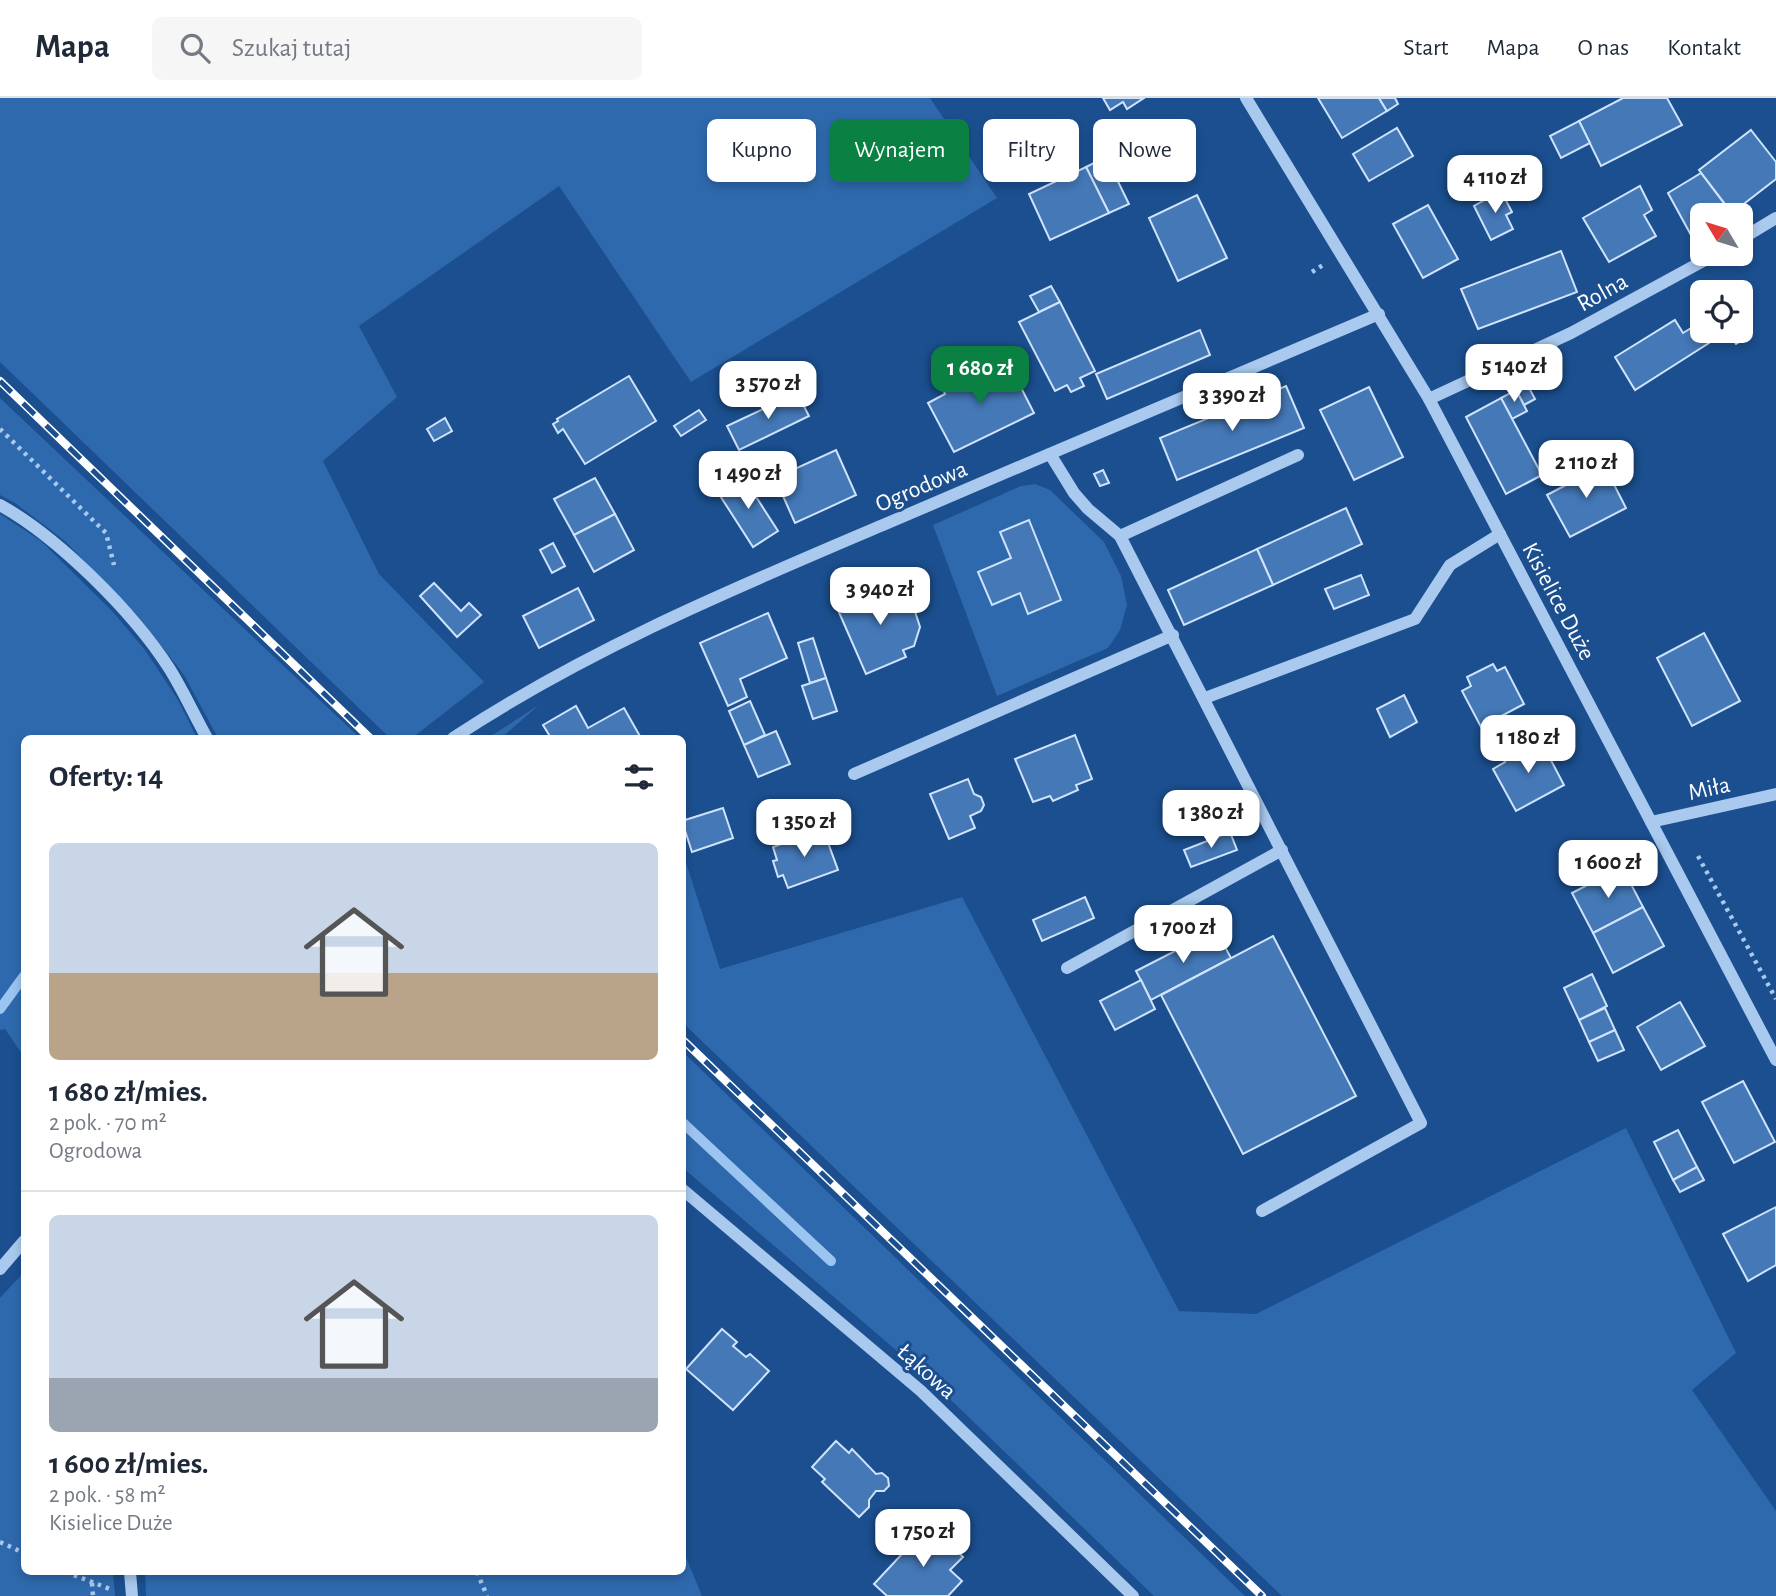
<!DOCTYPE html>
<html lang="pl">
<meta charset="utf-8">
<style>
:root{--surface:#fff;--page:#f6f6f7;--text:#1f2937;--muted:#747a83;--line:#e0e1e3;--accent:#0b8043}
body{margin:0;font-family:"Alegreya Sans",sans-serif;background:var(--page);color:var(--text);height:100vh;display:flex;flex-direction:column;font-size:26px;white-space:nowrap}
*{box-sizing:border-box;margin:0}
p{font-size:23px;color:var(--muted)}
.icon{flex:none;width:38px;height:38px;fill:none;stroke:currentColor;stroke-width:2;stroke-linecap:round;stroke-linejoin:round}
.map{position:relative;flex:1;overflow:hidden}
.side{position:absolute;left:21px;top:637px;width:665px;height:840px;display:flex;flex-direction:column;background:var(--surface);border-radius:10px;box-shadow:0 4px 10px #0003}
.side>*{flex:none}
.banner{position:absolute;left:707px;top:21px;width:665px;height:63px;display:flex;gap:14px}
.needle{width:46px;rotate:308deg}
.buttons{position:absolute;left:1690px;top:105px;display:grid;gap:14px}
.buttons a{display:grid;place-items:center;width:63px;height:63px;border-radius:10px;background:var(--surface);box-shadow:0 4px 10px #0003;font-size:35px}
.price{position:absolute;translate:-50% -60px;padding:0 16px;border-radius:14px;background:#fff;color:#222;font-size:23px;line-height:46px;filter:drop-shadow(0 2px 4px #0008)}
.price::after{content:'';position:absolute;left:50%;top:42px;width:21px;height:16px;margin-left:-10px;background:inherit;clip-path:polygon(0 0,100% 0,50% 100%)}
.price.active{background:var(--accent);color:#fff}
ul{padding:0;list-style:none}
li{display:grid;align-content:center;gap:14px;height:371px;padding:0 28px}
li+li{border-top:2px solid var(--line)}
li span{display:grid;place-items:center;height:217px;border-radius:10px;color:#555}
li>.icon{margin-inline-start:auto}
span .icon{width:126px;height:126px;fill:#fffc;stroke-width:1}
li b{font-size:30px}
h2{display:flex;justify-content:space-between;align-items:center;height:84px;padding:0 28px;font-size:30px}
.tag{padding:0 24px;border-radius:10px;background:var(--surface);box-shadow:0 4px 10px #0003;font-size:24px;line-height:63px}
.tag.active{background:var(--accent);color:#fff}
header{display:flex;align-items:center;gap:42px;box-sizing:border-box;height:98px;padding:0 35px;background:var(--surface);border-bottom:2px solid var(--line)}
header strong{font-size:33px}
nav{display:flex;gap:38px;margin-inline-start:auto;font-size:24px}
.search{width:490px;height:63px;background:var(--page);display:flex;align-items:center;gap:18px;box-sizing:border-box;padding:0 24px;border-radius:10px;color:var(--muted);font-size:26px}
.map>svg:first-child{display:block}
.green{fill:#2e69ad}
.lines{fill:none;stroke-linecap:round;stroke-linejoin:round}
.stream{stroke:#9cc4f0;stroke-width:10}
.building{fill:#4478b7;stroke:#cfe3fa;stroke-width:2}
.path{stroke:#a9c9ee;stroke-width:4.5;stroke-dasharray:3.5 5;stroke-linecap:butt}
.minor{stroke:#a9c9ee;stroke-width:12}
.rail-casing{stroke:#fff;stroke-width:8}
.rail{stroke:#1b4f8f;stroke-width:5;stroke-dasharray:16;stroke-linecap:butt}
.labels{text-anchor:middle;stroke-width:6;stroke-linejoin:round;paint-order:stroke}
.street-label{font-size:24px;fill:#fff;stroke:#1b4f8f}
</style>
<header>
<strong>Mapa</strong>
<div class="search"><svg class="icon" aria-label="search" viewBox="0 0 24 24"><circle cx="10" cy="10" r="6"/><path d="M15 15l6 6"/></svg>Szukaj tutaj</div>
<nav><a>Start</a><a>Mapa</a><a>O nas</a><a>Kontakt</a></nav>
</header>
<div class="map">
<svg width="1776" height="1498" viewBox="0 0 1776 1498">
<rect width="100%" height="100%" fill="#1b4f8f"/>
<!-- green -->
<g class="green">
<path d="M0 0H930L997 100 691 284 559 88 359 228 397 299 323 363 379 476 484 584 412 640H390L0 264Z"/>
<path d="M0 300 360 640H218L184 577 139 519 65 443 15 405 0 397Z"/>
<path d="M1035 386 1050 392 1104 444 1121 478 1127 507 1120 532 1108 550 997 598 933 427 1021 388Z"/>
<path d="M0 416 41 443 113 514 145 552 178 602 197 640H24V959L5 931 0 932Z"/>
<path d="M539 607 501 640H488Z"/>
<path d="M683 755 720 871 962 799 1179 1213 1256 1216 1626 1030 1736 1255 1692 1292 1776 1413V1498H1282L683 925Z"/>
<path d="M682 954H683L1245 1498H1154L924 1276 683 1070Z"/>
<path d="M24 1174V1474H113L115 1498H0V1200Z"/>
<path d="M683 1452 702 1498H146L145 1474H682Z"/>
</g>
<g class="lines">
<!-- stream -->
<g class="stream">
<path d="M0 911 24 878"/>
<path d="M682 1024 831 1163"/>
</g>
</g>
<!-- building -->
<g class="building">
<path d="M1103 0H1144L1127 11 1123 4 1110 12Z"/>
<path d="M1318 0H1379L1387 13 1342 40Z"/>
<path d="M1379 0H1395L1398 6 1387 13Z"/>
<path d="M1623 0H1667L1682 27 1601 68 1579 23Z"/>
<path d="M1579 23 1590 45 1561 60 1550 38Z"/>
<path d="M1397 30 1413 58 1369 83 1353 56Z"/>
<path d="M1751 32 1776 64V81L1732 115 1699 72Z"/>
<path d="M1106 59 1129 106 1109 115 1086 69Z"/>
<path d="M1086 69 1109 115 1050 142 1029 96Z"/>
<path d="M1701 75 1732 116 1703 117V133L1692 139 1668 95Z"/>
<path d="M1640 88 1652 112 1644 117 1656 138 1609 164 1583 120Z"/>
<path d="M1501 93 1512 114 1506 117 1513 131 1491 142 1474 108Z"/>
<path d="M1197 97 1227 160 1178 183 1149 120Z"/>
<path d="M1428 107 1458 161 1423 180 1393 126Z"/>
<path d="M1561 153 1577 194 1478 231 1461 191Z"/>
<path d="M1051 188 1060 204 1039 214 1030 198Z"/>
<path d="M1060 204 1095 273 1080 280 1084 288 1071 294 1067 287 1055 293 1019 224Z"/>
<path d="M1675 222 1683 235 1698 226 1709 245 1635 292 1615 259Z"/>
<path d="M1200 232 1210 257 1107 301 1096 276Z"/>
<path d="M1741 232 1746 240 1736 246 1731 238Z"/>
<path d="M1008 264 1034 315 954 354 928 305 945 296 943 291 987 268 990 274Z"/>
<path d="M629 278 656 323 585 366 563 331 558 335 553 326 558 323 557 321Z"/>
<path d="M1527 286 1535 301 1524 307 1516 292Z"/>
<path d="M1286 288 1304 330 1177 382 1160 340Z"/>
<path d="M1369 289 1403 359 1354 382 1320 312Z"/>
<path d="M1516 292 1527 313 1512 321 1501 300Z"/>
<path d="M797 295 809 318 739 352 727 328Z"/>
<path d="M1501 300 1542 377 1506 396 1466 319Z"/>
<path d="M699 312 706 322 681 338 674 328Z"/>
<path d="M445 320 452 333 434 343 427 331Z"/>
<path d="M836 352 856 397 795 425 775 380Z"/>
<path d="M1604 367 1626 410 1570 439 1547 397 1566 387 1562 380 1576 373 1579 380Z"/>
<path d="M1103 372 1109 385 1100 388 1094 376Z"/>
<path d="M742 377 778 433 753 449 717 393Z"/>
<path d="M595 380 615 416 574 437 554 401Z"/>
<path d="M1346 410 1362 446 1273 487 1257 451Z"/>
<path d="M615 416 634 452 594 474 574 437Z"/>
<path d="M1029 422 1061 502 1028 516 1020 495 992 507 978 474 1011 460 1000 434Z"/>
<path d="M553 445 565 468 552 475 540 452Z"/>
<path d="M1257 451 1273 487 1184 527 1168 492Z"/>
<path d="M1361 477 1369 497 1334 511 1325 491Z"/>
<path d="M434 485 461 513 469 505 481 517 457 539 420 498Z"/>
<path d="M903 489 912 504 920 529 914 548 903 552 906 559 866 576 834 503 855 494 860 507Z"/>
<path d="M578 490 594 522 539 550 523 518Z"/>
<path d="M768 515 787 560 740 581 747 599 728 608 700 545Z"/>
<path d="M1704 535 1740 603 1692 628 1657 560Z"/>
<path d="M813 540 826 580 810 585 798 545Z"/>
<path d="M1493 566 1497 573 1505 569 1524 606 1481 629 1462 593 1471 588 1467 579Z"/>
<path d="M826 580 837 613 813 621 802 588Z"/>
<path d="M1404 597 1417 624 1390 639 1377 611Z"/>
<path d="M750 603 765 637 744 647 729 613Z"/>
<path d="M576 608 588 630 624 610 641 640H551L543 627Z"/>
<path d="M776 633 790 666 758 679 744 647Z"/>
<path d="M1075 637 1092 681 1076 687 1078 692 1053 703 1050 698 1033 704 1015 661Z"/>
<path d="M1536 640 1542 651 1544 649 1564 687 1516 713 1493 671 1505 664 1503 659Z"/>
<path d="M968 681 974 696 981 699 984 707 981 713 970 718 975 730 949 741 930 696Z"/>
<path d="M723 710 733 740 692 754 682 723Z"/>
<path d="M823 731 838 772 788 790 783 777 778 779 773 763 777 762 773 749Z"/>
<path d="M1230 734 1237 752 1191 769 1184 752Z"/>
<path d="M1622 769 1643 809 1593 835 1572 795Z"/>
<path d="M1085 799 1094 820 1042 843 1033 822Z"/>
<path d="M1643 809 1664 848 1613 875 1593 835Z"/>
<path d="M1216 832 1231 860 1151 902 1136 873Z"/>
<path d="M1273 838 1356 998 1243 1056 1161 897Z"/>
<path d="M1592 876 1607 908 1579 922 1564 890Z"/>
<path d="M1141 882 1155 911 1115 932 1100 903Z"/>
<path d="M1680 904 1705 948 1661 972 1637 929Z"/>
<path d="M1605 910 1615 932 1589 944 1579 922Z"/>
<path d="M1615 932 1624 952 1598 963 1589 944Z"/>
<path d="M1743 983 1775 1044 1734 1065 1702 1004Z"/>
<path d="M1678 1032 1697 1069 1673 1082 1654 1044Z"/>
<path d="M1697 1069 1704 1082 1680 1094 1673 1082Z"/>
<path d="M1776 1109V1167L1748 1183 1723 1136Z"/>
<path d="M722 1231 737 1244 733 1248 746 1259 750 1256 769 1273 733 1312 686 1271Z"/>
<path d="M836 1343 849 1355 852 1351 876 1376 882 1375 888 1380 889 1388 884 1393H876L869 1402V1409L859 1419 822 1384 825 1381 812 1369Z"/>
<path d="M930 1426 963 1459 950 1472 962 1483 948 1498H887L874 1486Z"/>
</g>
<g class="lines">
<!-- path -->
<g class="path">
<path d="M1312 174 1323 167"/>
<path d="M0 331 106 435 114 467"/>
<path d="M1698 758 1776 901"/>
<path d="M0 1444 24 1455"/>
<path d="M66 1474 110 1491"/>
<path d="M477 1474 487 1498"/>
<path d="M92 1485 93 1498"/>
</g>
<!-- minor -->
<g class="minor">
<path d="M1246 0 1429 301 1776 962"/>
<path d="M1741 141 1776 120"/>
<path d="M1429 301 1571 235 1716 156"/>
<path d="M1050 356 1074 395 1088 411 1120 438 1421 1025 1262 1113"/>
<path d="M0 407C58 439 133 514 169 570 183 592 194 617 207 640"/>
<path d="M1120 438 1298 357"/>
<path d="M1205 600 1415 521 1450 467 1500 436"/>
<path d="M453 640C588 551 735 490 883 427 1048 356 1213 287 1379 216"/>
<path d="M854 676 1173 537"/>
<path d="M1651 724 1776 696"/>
<path d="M1067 870 1282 752"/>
<path d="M682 1091 921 1293 1133 1498"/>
<path d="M0 1171 24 1143"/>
<path d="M130 1474 132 1498"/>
</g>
<!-- rail casing -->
<g class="rail-casing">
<g id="rail">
<path d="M0 283 370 640"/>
<path d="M682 941 1262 1498"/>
</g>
</g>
<!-- rail -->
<use href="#rail" class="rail"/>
</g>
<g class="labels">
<!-- street labels -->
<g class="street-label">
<text transform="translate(1602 194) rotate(-29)" y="8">Rolna</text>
<text transform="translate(921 388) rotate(-23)" y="8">Ogrodowa</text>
<text transform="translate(1559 503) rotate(62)" y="8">Kisielice Duże</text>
<text transform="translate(1709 690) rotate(-12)" y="8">Miła</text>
<text transform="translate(927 1273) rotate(42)" y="8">Łąkowa</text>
</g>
</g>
</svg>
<div class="buttons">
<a><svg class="needle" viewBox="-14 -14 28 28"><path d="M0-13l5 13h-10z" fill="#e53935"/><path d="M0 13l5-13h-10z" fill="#747a83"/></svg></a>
<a><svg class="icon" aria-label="locate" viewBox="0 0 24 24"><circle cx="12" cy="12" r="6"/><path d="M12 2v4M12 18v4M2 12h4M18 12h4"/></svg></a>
</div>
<b class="price" style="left:1495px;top:117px">4 110 zł</b>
<b class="price" style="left:1514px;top:306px">5 140 zł</b>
<b class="price active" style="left:980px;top:308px">1 680 zł</b>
<b class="price" style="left:768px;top:323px">3 570 zł</b>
<b class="price" style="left:1232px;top:335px">3 390 zł</b>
<b class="price" style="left:1586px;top:402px">2 110 zł</b>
<b class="price" style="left:748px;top:413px">1 490 zł</b>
<b class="price" style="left:880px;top:529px">3 940 zł</b>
<b class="price" style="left:1528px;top:677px">1 180 zł</b>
<b class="price" style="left:1211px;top:752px">1 380 zł</b>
<b class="price" style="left:804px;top:761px">1 350 zł</b>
<b class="price" style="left:1608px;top:802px">1 600 zł</b>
<b class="price" style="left:1183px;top:867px">1 700 zł</b>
<b class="price" style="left:923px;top:1471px">1 750 zł</b>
<div class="banner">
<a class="tag">Kupno</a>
<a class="tag active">Wynajem</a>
<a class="tag">Filtry</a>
<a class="tag">Nowe</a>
</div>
<section class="side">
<h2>Oferty: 14<svg class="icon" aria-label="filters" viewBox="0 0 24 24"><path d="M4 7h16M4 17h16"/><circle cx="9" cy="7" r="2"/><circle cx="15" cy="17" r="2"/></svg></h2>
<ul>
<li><span style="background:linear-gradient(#c9d6e8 60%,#b9a48a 0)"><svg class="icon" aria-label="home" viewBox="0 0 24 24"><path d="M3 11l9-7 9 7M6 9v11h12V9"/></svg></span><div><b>1 680 zł/mies.</b><p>2 pok. · 70 m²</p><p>Ogrodowa</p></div></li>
<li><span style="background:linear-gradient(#c9d6e8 75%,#9aa5b1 0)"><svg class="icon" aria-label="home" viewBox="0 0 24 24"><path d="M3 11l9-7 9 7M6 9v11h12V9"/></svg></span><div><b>1 600 zł/mies.</b><p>2 pok. · 58 m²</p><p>Kisielice Duże</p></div></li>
</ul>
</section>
</div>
